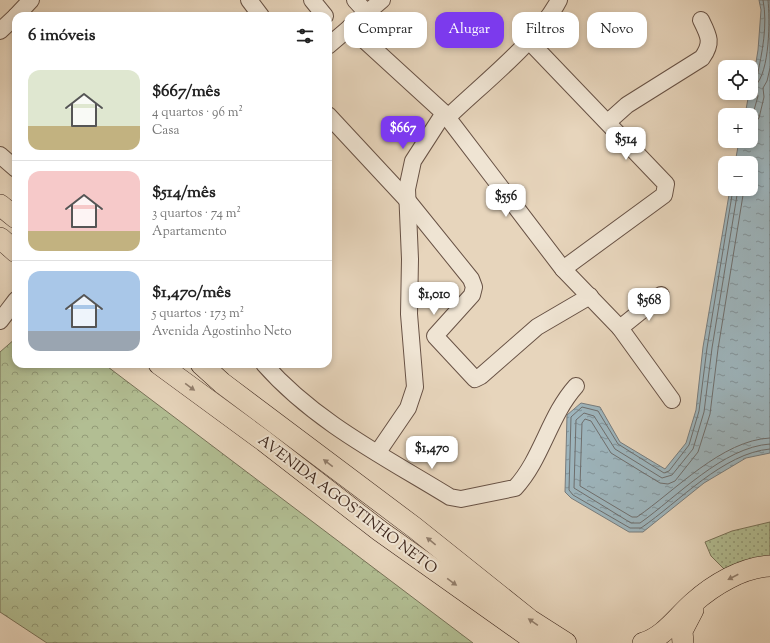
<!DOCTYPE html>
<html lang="pt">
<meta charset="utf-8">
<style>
:root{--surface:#fff;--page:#f6f6f6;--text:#222;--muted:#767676;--line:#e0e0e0;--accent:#7c3aed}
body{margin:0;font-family:"Sorts Mill Goudy",serif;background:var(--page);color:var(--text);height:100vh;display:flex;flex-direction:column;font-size:15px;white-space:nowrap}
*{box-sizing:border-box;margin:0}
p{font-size:13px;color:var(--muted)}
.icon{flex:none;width:22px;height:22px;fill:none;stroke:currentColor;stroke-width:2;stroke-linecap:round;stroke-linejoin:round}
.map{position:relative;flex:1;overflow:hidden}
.drawer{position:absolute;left:12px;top:12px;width:320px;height:356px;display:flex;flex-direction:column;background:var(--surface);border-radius:12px;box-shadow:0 2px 6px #0003}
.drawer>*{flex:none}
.banner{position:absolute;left:344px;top:12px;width:366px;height:36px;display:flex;gap:8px}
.tools{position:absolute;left:718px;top:60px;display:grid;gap:8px}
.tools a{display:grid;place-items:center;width:40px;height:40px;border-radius:8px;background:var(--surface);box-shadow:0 2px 6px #0003;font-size:20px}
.price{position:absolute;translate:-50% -34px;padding:0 9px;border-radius:8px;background:#fff;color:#222;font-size:13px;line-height:26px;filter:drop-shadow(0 1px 2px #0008)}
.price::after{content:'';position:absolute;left:50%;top:24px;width:12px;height:9px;margin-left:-6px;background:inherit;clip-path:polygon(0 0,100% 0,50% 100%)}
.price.current{background:var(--accent);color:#fff}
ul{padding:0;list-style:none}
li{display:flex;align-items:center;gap:12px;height:100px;padding:0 16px}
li+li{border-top:1px solid var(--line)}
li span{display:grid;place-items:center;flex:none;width:112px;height:80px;border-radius:12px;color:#555}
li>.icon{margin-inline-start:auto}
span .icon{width:48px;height:48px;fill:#fffc;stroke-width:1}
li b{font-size:17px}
h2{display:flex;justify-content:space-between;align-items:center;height:48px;padding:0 16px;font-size:17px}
.chip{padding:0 14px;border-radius:12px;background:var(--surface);box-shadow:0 2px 6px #0003;font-size:14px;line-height:36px}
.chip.current{background:var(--accent);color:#fff}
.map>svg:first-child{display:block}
.grass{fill:url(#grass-dots);stroke:#787258}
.forest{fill:url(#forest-crowns);stroke:#787258}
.water{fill:url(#water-ripples);stroke:#777c7d}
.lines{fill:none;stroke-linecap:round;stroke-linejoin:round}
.shore{stroke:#6e6e6d;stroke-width:1}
.minor-casing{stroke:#685245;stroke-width:18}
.major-casing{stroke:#3e271d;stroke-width:22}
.minor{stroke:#efe4d3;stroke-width:16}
.major{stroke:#e7d5bc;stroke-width:21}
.oneway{fill:#927e6c}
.labels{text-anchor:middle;stroke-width:4;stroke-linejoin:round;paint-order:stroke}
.street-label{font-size:15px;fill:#3e271d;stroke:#efe4d3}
</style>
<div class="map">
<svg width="770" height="643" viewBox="0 0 770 643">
<defs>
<pattern id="grass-dots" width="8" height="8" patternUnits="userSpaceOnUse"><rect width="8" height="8" fill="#b2be93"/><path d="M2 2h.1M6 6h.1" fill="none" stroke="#929a77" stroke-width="1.8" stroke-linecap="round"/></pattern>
<pattern id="forest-crowns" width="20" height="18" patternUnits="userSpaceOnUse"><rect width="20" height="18" fill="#b2be93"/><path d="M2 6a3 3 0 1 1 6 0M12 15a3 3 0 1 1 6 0" fill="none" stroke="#929a77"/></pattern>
<pattern id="water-ripples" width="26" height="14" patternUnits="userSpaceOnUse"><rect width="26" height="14" fill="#9db5bd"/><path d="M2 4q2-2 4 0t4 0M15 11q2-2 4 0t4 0" fill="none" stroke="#819399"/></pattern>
</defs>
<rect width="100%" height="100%" fill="#e7d5bc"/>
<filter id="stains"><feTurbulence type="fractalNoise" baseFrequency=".005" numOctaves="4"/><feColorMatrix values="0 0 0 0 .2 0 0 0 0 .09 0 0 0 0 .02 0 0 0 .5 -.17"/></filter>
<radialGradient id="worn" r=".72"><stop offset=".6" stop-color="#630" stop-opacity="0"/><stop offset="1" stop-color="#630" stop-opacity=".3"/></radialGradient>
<!-- grass -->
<path class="grass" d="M770 522V566L732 577 711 556 705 542 732 531Z"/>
<!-- forest -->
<path class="forest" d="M16 338V364H104L473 643H47L0 612V352Z"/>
<!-- water -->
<path class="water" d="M759 0H770V453L746 458 704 483 643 532H629L571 498 565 492 567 415 581 403 600 407 620 442 665 469 686 443 696 410 703 347 730 189H751V163H735L739 141H751V115H745L749 93H751L758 50 761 10Z"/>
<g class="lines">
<!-- shore -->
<g class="shore">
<path d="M751 80 757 77C762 53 768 25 763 0"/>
<path d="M751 121 758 96 755 86C770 72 770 19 768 0"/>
<path d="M751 128 759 118 764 97 763 88 767 81 770 68"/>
<path d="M733 189 707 348 699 411 689 445 669 471 664 473 618 444 598 411 582 407 571 417 569 490 573 495 630 528H641C679 502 723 453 770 449"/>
<path d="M738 189 712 348 704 412 693 449 672 475 662 478 615 449 594 416 584 413 576 420 574 488 631 523H640C677 497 723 447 770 444"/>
<path d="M744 189 718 349 710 414 698 452 675 481 668 484 660 483 611 453 591 421 585 419 582 423 580 486 632 517H637C675 491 722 440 770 438"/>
</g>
<!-- minor casing -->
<g class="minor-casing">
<g id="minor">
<path d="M249 0 261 16"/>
<path d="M312 0 325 16"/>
<path d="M355 0 366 12"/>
<path d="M16 16 31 0"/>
<path d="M350 27 444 113 563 269 620 328 672 400"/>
<path d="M0 31 16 16"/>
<path d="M529 41 666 184 664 195 563 269"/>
<path d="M328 46 382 0"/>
<path d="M328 115 408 201 471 279 474 287 472 295 435 336 475 379 481 376 537 327 590 296"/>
<path d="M447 118C482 84 537 42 559 0"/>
<path d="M608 122 627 105 702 58C713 43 709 36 701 20"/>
<path d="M0 155 16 169"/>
<path d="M0 321 16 300"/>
<path d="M620 328 661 295"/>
<path d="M264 364C315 422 385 457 450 497L461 499 515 488C542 459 549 416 576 386"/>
<path d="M378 452 408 408 415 387 409 314 410 259 407 189 413 161 444 113"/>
</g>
</g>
<!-- major casing -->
<g class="major-casing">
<g id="major">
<path d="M0 205 16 218"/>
<path d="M0 238 16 252"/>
<path d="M159 364 264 441 380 531 538 643"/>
<path d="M201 364 222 383 415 528 530 620 566 643"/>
<path d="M643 643C664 637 677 617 693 603 713 585 743 567 770 566"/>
<path d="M683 643 682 631 693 610"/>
</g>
</g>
<!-- minor -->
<use href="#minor" class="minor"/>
<!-- major -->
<use href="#major" class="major"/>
</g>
<!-- one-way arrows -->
<defs><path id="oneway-solid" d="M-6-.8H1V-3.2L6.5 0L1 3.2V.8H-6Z"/></defs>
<g class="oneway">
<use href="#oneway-solid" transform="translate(190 387) rotate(36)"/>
<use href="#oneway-solid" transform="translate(328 463) rotate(-143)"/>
<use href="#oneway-solid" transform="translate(431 541) rotate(-141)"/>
<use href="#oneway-solid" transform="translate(733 577) rotate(153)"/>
<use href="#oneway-solid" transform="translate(452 582) rotate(36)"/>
<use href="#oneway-solid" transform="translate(533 622) rotate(-145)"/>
</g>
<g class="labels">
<!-- street labels -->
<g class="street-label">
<text transform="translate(348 504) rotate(37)" y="5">AVENIDA AGOSTINHO NETO</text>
</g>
</g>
<rect width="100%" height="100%" filter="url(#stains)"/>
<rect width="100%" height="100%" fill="url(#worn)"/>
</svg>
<div class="tools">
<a><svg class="icon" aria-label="locate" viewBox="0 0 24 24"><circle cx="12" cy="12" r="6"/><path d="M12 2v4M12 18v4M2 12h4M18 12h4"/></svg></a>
<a>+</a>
<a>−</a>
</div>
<b class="price current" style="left:403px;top:150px">$667</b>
<b class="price" style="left:626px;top:161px">$514</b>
<b class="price" style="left:506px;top:218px">$556</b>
<b class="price" style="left:434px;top:316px">$1,010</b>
<b class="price" style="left:649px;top:322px">$568</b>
<b class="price" style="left:432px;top:470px">$1,470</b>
<div class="banner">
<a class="chip">Comprar</a>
<a class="chip current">Alugar</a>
<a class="chip">Filtros</a>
<a class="chip">Novo</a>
</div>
<section class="drawer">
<h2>6 imóveis<svg class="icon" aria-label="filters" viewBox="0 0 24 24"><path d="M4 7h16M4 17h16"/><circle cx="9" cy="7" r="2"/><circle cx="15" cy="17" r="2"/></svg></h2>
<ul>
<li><span style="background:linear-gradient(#dfe7d0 70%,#c2b280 0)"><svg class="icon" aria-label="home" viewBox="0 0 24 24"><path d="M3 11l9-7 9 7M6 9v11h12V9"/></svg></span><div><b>$667/mês</b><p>4 quartos · 96 m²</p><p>Casa</p></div></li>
<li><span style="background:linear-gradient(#f6c9c9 75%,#c2b280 0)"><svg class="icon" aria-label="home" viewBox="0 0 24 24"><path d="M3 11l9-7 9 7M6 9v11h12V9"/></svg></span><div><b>$514/mês</b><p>3 quartos · 74 m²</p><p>Apartamento</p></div></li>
<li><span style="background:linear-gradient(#a9c7e8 75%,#9aa5b1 0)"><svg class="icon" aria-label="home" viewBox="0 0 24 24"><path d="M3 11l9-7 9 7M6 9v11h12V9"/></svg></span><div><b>$1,470/mês</b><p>5 quartos · 173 m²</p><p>Avenida Agostinho Neto</p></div></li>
</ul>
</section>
</div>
